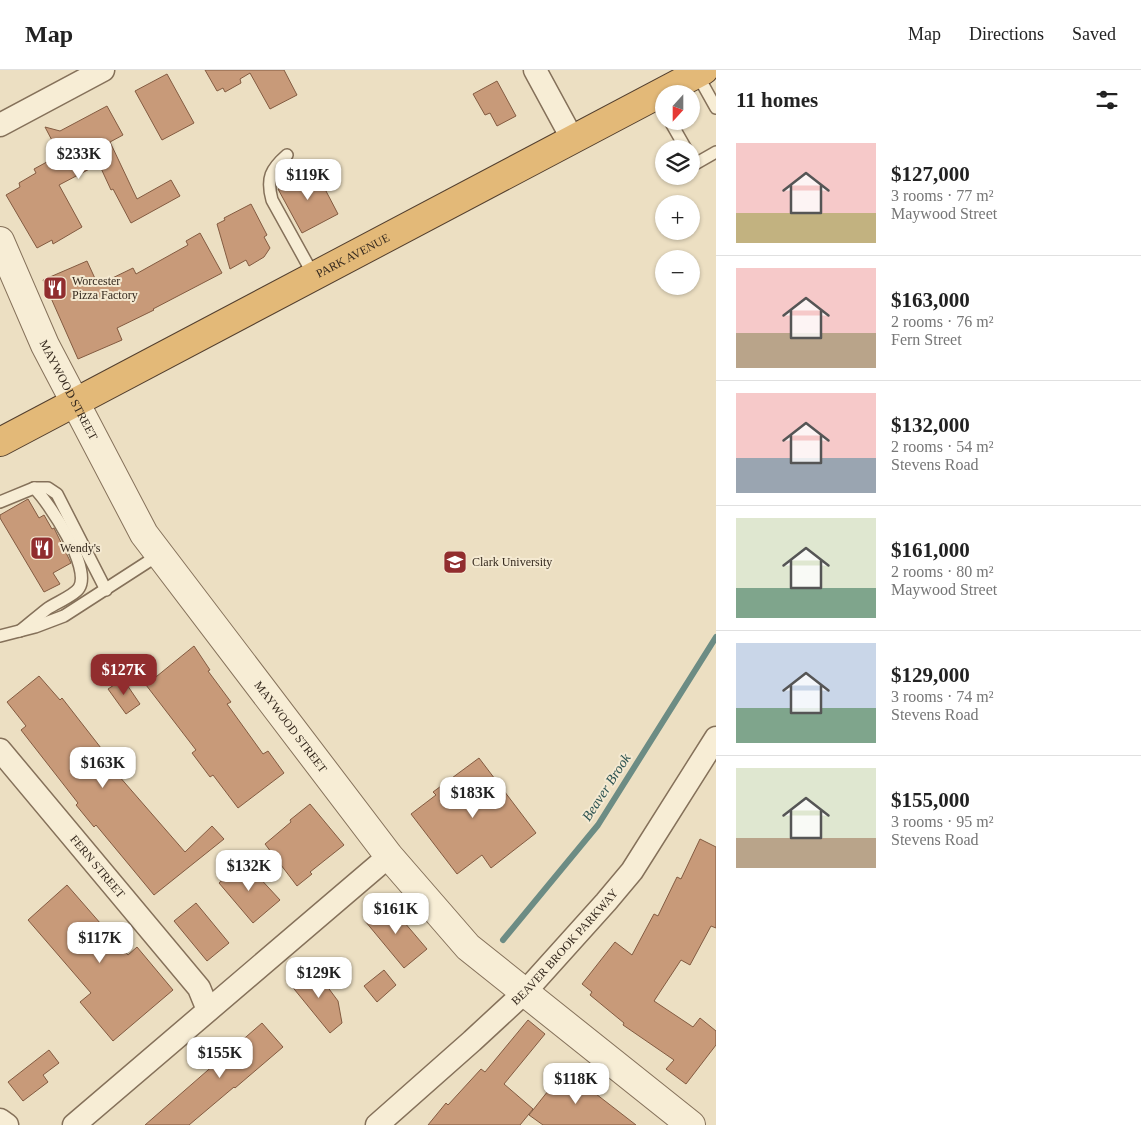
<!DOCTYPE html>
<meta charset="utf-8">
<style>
:root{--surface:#fff;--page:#f2f2f2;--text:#222;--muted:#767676;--line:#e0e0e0;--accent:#912d2e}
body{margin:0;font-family:"Times New Roman",serif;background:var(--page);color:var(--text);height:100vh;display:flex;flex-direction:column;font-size:19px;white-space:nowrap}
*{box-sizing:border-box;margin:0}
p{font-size:16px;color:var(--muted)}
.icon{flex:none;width:28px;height:28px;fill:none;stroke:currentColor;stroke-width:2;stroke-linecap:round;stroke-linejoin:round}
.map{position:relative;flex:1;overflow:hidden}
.panel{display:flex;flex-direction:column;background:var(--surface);width:425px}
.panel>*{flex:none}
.needle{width:32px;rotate:201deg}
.controls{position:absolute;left:655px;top:15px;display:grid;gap:10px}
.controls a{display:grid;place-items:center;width:45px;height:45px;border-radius:50%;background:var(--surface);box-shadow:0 1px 4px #0004;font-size:25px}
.price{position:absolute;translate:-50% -42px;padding:0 11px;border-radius:10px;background:#fff;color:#222;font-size:16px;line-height:32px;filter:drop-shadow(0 1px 2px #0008)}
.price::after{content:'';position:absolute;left:50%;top:30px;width:15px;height:11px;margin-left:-8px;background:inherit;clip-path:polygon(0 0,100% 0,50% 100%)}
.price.current{background:var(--accent);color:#fff}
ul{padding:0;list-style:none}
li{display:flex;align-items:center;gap:15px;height:125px;padding:0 20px}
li+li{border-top:1px solid var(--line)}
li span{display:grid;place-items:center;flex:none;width:140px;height:100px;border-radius:0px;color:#555}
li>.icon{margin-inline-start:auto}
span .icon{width:60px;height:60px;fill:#fffc;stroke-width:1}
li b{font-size:21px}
h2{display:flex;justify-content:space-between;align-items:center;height:60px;padding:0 20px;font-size:21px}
header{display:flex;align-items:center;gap:30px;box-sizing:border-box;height:70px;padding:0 25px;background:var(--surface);border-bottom:1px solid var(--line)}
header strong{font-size:24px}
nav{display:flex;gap:28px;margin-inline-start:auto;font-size:18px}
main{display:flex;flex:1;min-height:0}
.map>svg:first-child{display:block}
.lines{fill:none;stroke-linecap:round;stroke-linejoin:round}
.stream{stroke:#6c8c84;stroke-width:6}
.building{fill:#c89a79;stroke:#835b41}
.service-casing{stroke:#85715a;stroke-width:14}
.minor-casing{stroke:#85715a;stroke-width:25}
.tertiary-casing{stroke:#85715a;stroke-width:30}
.trunk-casing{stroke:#533f2e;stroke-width:30}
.service{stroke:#f7edd5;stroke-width:11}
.minor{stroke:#f7edd5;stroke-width:22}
.tertiary{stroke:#f7edd5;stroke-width:28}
.trunk{stroke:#e3b978;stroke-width:28}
.labels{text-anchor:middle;stroke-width:4;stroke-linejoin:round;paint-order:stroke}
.street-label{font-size:12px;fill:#35291e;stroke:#f4e9d1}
.poi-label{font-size:12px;fill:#35291e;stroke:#f4e9d1;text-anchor:start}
.water-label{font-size:14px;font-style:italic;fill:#2d5452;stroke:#f4e9d1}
</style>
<header>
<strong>Map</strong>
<nav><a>Map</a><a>Directions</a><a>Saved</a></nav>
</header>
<main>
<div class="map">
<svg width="716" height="1055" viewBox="0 0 716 1055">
<rect width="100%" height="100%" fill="#ecdfc2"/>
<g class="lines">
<!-- stream -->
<path class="stream" d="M503 870 598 755 716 567"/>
</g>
<!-- building -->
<g class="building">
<path d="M205 0H284L297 25 270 39 250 3 240 9 241 13 225 22 223 18 217 21Z"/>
<path d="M167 4 194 53 162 70 135 21Z"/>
<path d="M497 11 516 46 497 56 490 43 485 45 473 24Z"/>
<path d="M107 36 123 65 110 72 137 129 171 110 180 126 131 153 113 119 111 120 99 94 59 115 82 157 53 174 52 170 37 178 6 125 20 117 19 113 36 103 34 99 56 87 53 82 57 80 45 57 60 61Z"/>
<path d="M315 100 338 144 302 163 278 119Z"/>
<path d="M251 134 267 165 264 167 270 178 264 187 249 196 246 190 230 199 217 154 225 150 224 148Z"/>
<path d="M200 163 222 203 153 239 154 240 117 258 122 270 78 289 43 210 87 191 98 215 133 198 136 204 188 175 186 171Z"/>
<path d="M28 429 39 448 44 445 52 459 54 458 71 493 53 503 60 514 44 522 0 448V445Z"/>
<path d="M194 576 210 600 208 601 231 632 227 634 263 684 268 681 284 703 238 738 213 705 210 707 192 683 196 680 146 615Z"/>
<path d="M39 606 60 630 62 628 108 687 105 690 185 782 212 756 224 769 154 825 96 755 94 757 76 735 78 733 21 660 26 656 7 632Z"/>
<path d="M123 609 140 634 126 644 108 619Z"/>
<path d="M479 688 536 763 491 798 482 785 457 804 411 744 436 725 433 722Z"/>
<path d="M310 734 344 775 310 802 312 804 297 816 265 774 291 752 290 750Z"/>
<path d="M700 769 716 777V858L711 856 690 895 681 890 654 931 693 957 700 948 716 961V975L686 1014 666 999 674 990 623 955 624 953 590 925 592 922 582 914 615 872 632 885 654 844 658 846 677 807 681 809Z"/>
<path d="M244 791 280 830 253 853 219 813Z"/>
<path d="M67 815 128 885 137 877 173 920 113 971 80 932 91 923 28 850Z"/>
<path d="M387 832 427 879 404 898 365 851Z"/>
<path d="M196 833 229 873 207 891 174 851Z"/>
<path d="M312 896 338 931 342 953 330 963 290 914Z"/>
<path d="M384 900 396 915 377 932 364 916Z"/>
<path d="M528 950 545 964 504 1014 533 1039 520 1055H428L446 1033 448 1035 481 999 485 1002Z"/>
<path d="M262 953 283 977 235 1018 234 1017 189 1055H145Z"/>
<path d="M49 980 59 993 43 1005 48 1012 23 1031 8 1012Z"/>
<path d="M567 997 589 1015 587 1017 636 1055H543L529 1045Z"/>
</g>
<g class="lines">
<!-- service casing -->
<g class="service-casing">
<g id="service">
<path d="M697 4 716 38"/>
<path d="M670 51 686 79"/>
<path d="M287 85C271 99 266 108 272 130L314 206"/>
<path d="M691 88 695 94 716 82"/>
<path d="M0 432 34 418H48L57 424 106 520"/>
<path d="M20 561C29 554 38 546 47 539 55 533 74 526 79 518 92 498 49 432 34 418"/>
<path d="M0 566 35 557 64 546 160 484"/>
</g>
</g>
<!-- minor casing -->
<g class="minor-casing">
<g id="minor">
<path d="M535 0 573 70"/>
<path d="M0 55 103 0"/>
<path id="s1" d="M0 680 199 918 208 940"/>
<path d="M0 1050 7 1055"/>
<path d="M74 1055 389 786"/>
<path id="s2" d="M377 1055 472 971 525 922 606 832 632 801 716 668"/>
</g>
</g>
<!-- tertiary casing -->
<g class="tertiary-casing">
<g id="tertiary">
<path id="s3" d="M0 171 45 275 144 464 389 786 468 877 691 1055"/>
</g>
</g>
<!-- trunk casing -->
<g class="trunk-casing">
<g id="trunk">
<path id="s4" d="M0 372 704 0"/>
</g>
</g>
<!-- service -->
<use href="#service" class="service"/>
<!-- minor -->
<use href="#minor" class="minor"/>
<!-- tertiary -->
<use href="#tertiary" class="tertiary"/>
<!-- trunk -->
<use href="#trunk" class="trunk"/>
</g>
<!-- icons -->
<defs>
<g id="restaurant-square" transform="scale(1.25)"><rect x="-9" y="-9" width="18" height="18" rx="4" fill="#912d2e" stroke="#f4e9d1"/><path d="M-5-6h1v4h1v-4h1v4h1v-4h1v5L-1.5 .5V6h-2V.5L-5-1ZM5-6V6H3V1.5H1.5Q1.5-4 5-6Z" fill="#fff"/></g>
<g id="university-square" transform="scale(1.25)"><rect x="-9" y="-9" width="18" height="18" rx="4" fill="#912d2e" stroke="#f4e9d1"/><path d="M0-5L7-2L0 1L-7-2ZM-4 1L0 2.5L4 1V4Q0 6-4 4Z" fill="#fff"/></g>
</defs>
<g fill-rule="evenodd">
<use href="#restaurant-square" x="55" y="218"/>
<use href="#restaurant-square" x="42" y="478"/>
<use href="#university-square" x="455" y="492"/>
</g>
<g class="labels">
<!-- street labels -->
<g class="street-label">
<text dy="4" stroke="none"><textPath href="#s4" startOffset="399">PARK AVENUE</textPath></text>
<text dy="4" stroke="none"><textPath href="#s3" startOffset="164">MAYWOOD STREET</textPath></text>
<text dy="4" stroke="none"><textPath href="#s3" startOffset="569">MAYWOOD STREET</textPath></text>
<text dy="4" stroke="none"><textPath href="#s1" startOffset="152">FERN STREET</textPath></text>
<text dy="4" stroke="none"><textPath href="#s2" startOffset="259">BEAVER BROOK PARKWAY</textPath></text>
</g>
<!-- poi labels -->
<g class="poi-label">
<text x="72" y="215">Worcester<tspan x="72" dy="14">Pizza Factory</tspan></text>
<text x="60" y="482">Wendy's</text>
<text x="472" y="496">Clark University</text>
</g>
<!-- water labels -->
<g class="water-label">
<text transform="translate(606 717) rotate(-57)" y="5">Beaver Brook</text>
</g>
</g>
</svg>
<div class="controls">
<a><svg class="needle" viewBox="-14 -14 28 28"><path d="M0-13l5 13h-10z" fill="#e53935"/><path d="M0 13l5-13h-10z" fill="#767676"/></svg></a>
<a><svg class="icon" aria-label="layers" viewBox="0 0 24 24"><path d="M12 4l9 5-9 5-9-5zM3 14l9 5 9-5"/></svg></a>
<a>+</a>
<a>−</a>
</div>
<b class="price" style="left:79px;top:110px">$233K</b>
<b class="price" style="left:308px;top:131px">$119K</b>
<b class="price current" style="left:124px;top:626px">$127K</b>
<b class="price" style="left:103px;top:719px">$163K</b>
<b class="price" style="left:473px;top:749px">$183K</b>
<b class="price" style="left:249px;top:822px">$132K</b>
<b class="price" style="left:396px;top:865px">$161K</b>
<b class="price" style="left:100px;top:894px">$117K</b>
<b class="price" style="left:319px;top:929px">$129K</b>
<b class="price" style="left:220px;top:1009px">$155K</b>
<b class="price" style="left:576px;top:1035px">$118K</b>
</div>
<section class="panel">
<h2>11 homes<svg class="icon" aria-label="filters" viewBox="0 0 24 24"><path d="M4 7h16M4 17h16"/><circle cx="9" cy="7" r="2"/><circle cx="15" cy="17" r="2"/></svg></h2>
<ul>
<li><span style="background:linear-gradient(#f6c9c9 70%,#c2b280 0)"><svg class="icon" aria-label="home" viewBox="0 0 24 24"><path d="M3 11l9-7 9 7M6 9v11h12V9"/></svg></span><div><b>$127,000</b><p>3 rooms · 77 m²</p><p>Maywood Street</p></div></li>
<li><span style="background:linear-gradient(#f6c9c9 65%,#b9a48a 0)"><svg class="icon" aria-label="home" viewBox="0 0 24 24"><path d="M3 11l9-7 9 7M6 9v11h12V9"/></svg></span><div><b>$163,000</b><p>2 rooms · 76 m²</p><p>Fern Street</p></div></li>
<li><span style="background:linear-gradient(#f6c9c9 65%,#9aa5b1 0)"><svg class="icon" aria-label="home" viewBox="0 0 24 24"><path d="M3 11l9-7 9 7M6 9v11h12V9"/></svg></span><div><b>$132,000</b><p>2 rooms · 54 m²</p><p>Stevens Road</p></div></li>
<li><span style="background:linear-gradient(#dfe7d0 70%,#7fa58c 0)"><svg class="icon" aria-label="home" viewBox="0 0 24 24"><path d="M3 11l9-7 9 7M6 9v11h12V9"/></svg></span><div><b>$161,000</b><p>2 rooms · 80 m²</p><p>Maywood Street</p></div></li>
<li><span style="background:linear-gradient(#c9d6e8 65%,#7fa58c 0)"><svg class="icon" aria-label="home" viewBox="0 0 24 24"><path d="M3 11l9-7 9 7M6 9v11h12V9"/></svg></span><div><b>$129,000</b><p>3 rooms · 74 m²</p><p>Stevens Road</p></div></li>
<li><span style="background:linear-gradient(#dfe7d0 70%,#b9a48a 0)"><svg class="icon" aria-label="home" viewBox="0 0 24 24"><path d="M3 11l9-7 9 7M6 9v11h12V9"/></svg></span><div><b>$155,000</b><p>3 rooms · 95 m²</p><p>Stevens Road</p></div></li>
</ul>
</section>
</main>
